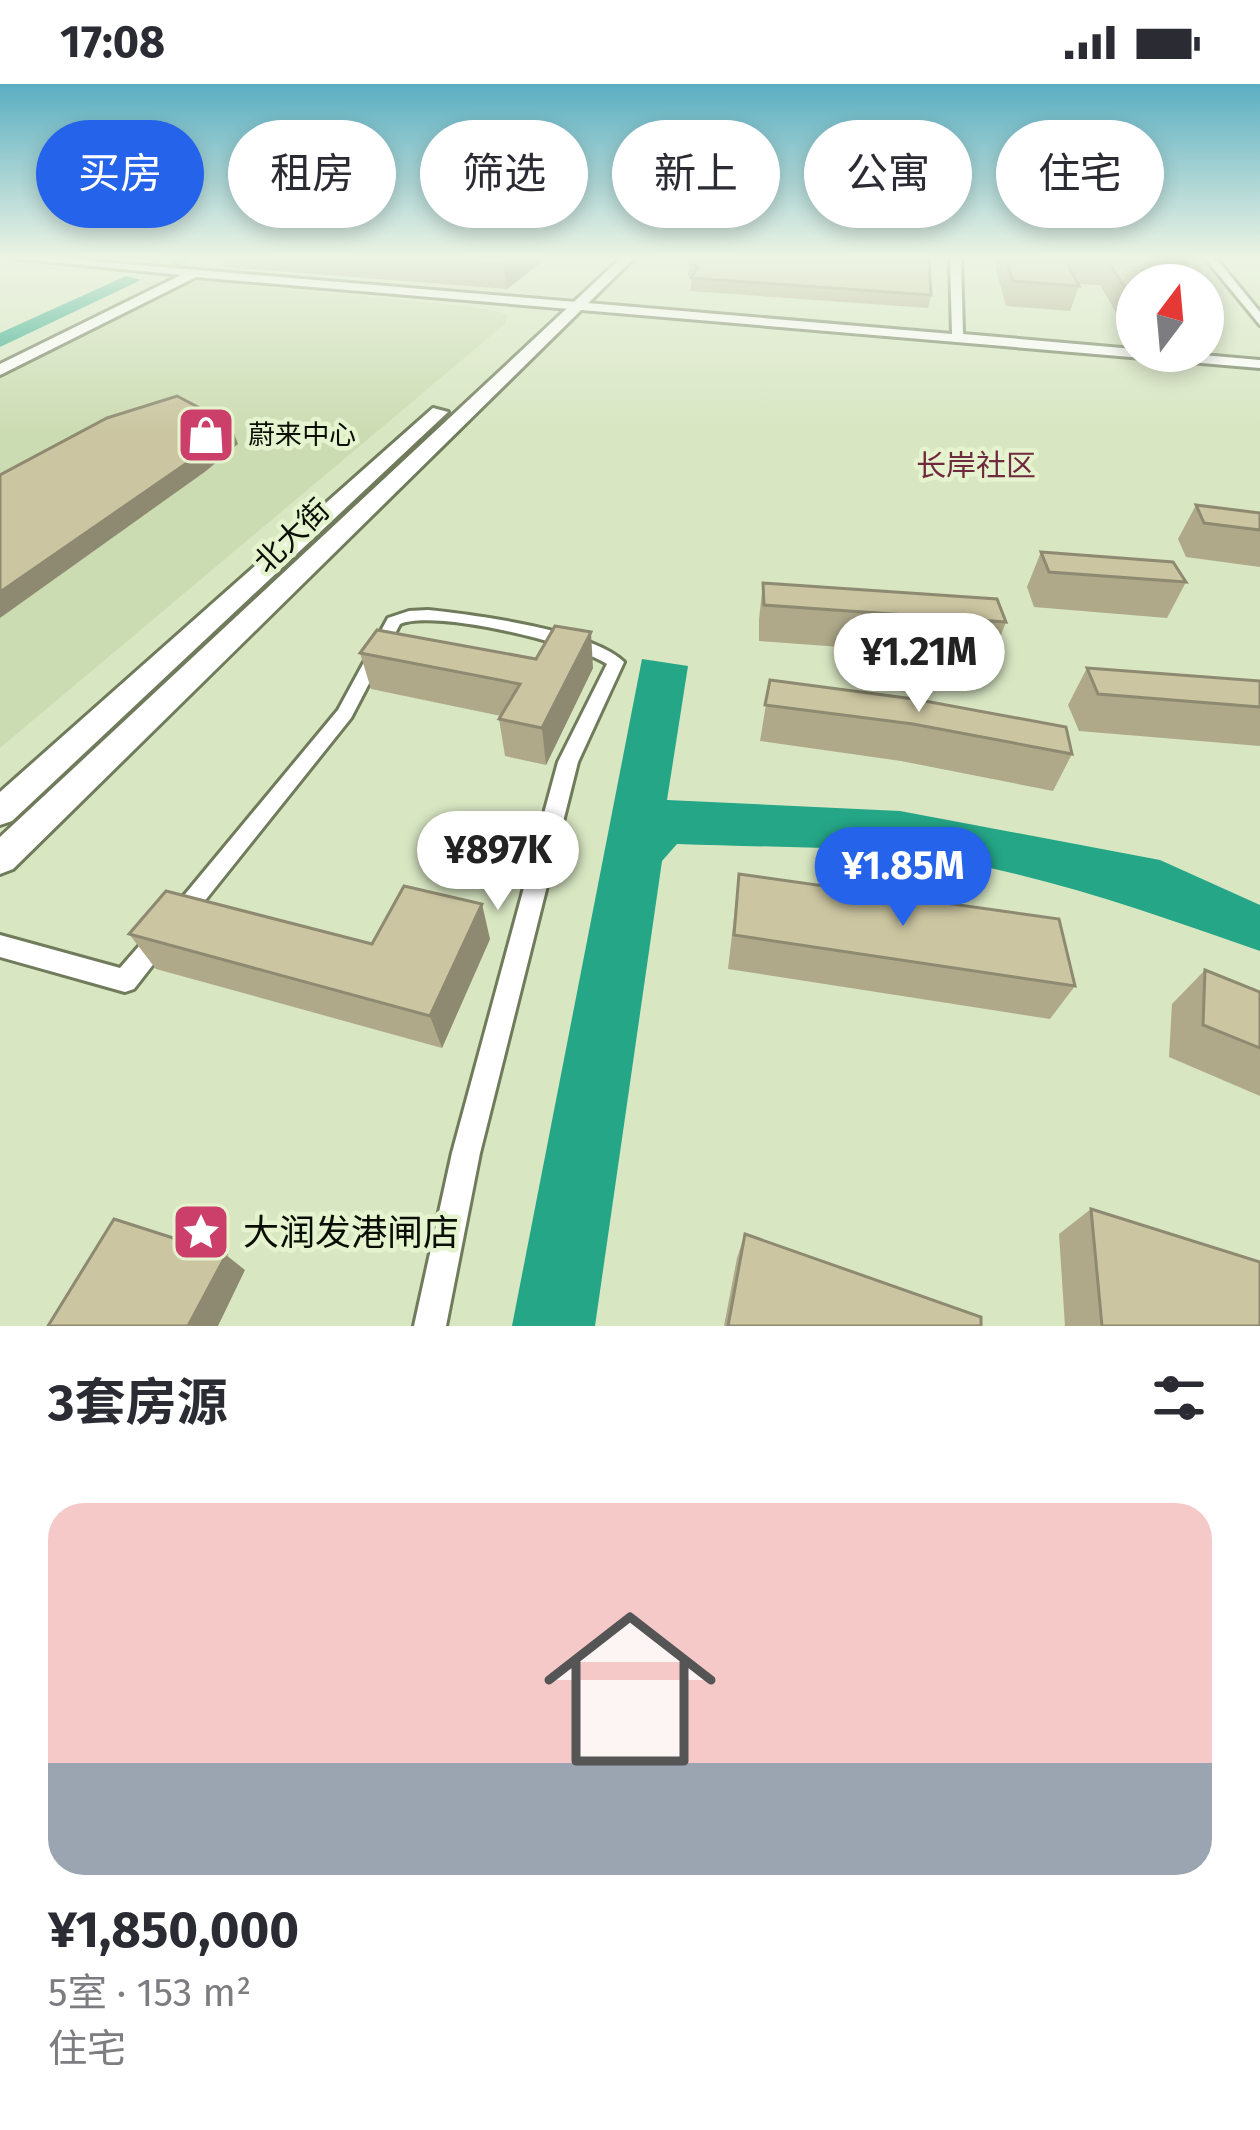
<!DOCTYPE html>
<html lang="zh">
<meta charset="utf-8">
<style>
:root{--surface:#fff;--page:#f7f7f7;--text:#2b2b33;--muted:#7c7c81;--line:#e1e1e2;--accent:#2563eb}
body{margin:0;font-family:"Fira Sans","Noto Sans SC",sans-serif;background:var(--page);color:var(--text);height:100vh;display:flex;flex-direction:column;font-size:45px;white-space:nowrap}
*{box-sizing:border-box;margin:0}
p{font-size:39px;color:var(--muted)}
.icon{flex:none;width:66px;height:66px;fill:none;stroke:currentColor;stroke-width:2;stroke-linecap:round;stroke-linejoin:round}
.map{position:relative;height:1242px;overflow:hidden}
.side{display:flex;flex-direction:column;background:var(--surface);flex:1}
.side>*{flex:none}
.guide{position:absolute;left:36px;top:36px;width:1188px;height:108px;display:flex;gap:24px}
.needle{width:78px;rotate:16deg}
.controls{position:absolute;left:1116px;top:180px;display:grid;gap:24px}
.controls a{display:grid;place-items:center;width:108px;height:108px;border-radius:50%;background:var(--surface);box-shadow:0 6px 18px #0003;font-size:60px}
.price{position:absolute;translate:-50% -102px;padding:0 27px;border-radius:42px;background:#fff;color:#222;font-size:39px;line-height:78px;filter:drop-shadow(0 3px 6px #0008)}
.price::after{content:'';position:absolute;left:50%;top:72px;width:36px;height:27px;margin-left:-18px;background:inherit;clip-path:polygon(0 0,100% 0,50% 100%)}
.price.active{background:var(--accent);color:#fff}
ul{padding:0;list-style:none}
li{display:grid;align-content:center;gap:24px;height:636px;padding:0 48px}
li+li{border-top:3px solid var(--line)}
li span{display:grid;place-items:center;height:372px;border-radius:36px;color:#555}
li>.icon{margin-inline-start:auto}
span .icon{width:216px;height:216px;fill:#fffc;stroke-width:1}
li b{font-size:51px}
h2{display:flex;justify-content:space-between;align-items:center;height:144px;padding:0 48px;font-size:51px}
.pill{padding:0 42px;border-radius:54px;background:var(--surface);box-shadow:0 6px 18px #0003;font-size:42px;line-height:108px}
.pill.active{background:var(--accent);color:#fff}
.status{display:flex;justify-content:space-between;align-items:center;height:84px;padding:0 60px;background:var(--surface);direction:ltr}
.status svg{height:33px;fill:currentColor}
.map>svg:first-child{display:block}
.built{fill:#ccdcb2}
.water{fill:#25a687}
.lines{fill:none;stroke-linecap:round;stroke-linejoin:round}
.river{fill:#25a687;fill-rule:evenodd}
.street-casing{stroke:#6f7b5b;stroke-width:6}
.secondary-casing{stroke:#6f7b5b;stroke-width:6}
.primary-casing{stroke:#6f7b5b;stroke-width:6}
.street{fill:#fff;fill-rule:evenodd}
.secondary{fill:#fff;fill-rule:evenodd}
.primary{fill:#fff;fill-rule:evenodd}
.wall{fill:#afa98a}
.shaded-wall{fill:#8e8a71}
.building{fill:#cbc5a1;stroke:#8e8a71;stroke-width:3}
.labels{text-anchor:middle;stroke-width:9;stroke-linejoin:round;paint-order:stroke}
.far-poi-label{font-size:27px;fill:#0a0e04;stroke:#e5f3cf;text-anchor:start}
.far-quarter-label{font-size:30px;fill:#702a3e;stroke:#e5f3cf}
.street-label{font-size:30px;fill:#0a0e04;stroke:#e5f3cf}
.near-poi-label{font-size:36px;fill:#0a0e04;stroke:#e5f3cf;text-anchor:start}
</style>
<div class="status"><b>17:08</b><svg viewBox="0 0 49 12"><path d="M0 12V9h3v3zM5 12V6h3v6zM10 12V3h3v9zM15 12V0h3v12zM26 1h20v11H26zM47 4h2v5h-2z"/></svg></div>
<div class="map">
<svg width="1260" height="1242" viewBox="0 0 1260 1242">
<rect width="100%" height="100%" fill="#d8e6c2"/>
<!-- built -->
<path class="built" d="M200 197 482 224 507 230 505 240 0 664V293L173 206Z"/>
<!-- water -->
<path class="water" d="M642 575 688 582 667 716 900 727 1160 776 1260 821V867C1145 827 1028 784 906 770 831 762 752 763 677 760L662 777 595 1242H512Z"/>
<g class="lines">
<!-- river -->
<g class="river">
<path d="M172 174H194L178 182 172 180Z"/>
<path d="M126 192 141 196 0 263V249Z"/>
</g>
<!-- street casing -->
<g class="street-casing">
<g id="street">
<path d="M428 526C476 531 591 546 624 578L578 678 480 1069 446 1242H414L452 1069 558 678 607 580C575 559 435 525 400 540L351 634 187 839 179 842 171 839 167 832 338 626 388 534 409 527Z"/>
<path d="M161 843 169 846 173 853 169 860 134 905 125 908 0 873V851L120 884 153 846Z"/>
</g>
</g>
<!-- secondary casing -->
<g class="secondary-casing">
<g id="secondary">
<path d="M13 174H56L952 250 950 174H961L963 250 1260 276V284L196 193 0 291V280L181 191Z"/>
<path d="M1205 174H1216L1260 228V241Z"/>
</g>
</g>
<!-- primary casing -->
<g class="primary-casing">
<g id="primary">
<path d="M621 174H634L13 785 0 790V753Z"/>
<path d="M433 324 448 328 12 737 0 741V708Z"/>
</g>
</g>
<!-- street -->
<use href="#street" class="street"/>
<!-- secondary -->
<use href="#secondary" class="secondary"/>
<!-- primary -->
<use href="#primary" class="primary"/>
</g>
<!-- wall -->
<g class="wall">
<path d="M108 174H165L158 178Z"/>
<path d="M221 174H547L507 205 224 183Z"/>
<path d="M996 174H1181L1188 184 1185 191 1137 201V232L1117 230 1100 201 1078 200 1079 202 1070 227 1006 222 997 190Z"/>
<path d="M689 179 931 211 928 224 690 207 692 193 688 191Z"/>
<path d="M1196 421 1260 429V483L1186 473 1178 455Z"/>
<path d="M1041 468 1186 498 1167 534 1034 523 1027 503Z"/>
<path d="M763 499 1006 538 992 574 759 557V535Z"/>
<path d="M360 569 536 575 593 584 546 681 505 672 499 635 501 632 371 605Z"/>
<path d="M1087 584 1260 597V662L1079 647 1068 621Z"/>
<path d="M770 596 1072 670 1053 707 901 677 760 657Z"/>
<path d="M739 790 1075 902 1050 935 728 885Z"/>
<path d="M129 850 372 860 490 855 442 964 156 885Z"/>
<path d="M1205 886 1260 908V1012L1169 973 1172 920Z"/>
<path d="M1091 1125 1260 1242H1065L1059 1150Z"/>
<path d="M745 1150 981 1242H724L737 1174Z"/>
</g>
<!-- shaded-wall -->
<g class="shaded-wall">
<path d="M502 174H547L507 205Z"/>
<path d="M232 344 238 360 206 387 0 534V508Z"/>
<path d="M591 548 593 584 546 681 542 644Z"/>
<path d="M482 820 490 855 442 964 430 932Z"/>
<path d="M226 1171 245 1186 218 1242H188Z"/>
</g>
<!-- building -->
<g class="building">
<path d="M417 174H513L504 180Z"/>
<path d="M692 174H929L931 211 691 194 698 183 689 179Z"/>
<path d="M1006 174H1181L1188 184 1178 183 1193 201H1137V206L1126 205 1108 178 1065 175 1079 202 1013 197Z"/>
<path d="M177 312 230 340 232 344 200 370 0 508V391L107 334Z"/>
<path d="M1196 421 1260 429V446L1204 439Z"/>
<path d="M1041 468 1173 478 1186 498 1049 488Z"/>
<path d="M763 499 997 515 1006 538 764 521Z"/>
<path d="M555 542 591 548 542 644 499 635 520 600 360 569 377 546 536 575Z"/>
<path d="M1087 584 1260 597V623L1098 610Z"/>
<path d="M770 596 914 615 1066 643 1072 670 913 640 765 621Z"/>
<path d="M739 790 1059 835 1075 902 734 851Z"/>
<path d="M404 802 482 820 430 932 129 850 166 807 372 860Z"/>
<path d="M1205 886 1260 908V964L1203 941Z"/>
<path d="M1091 1125 1260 1178V1242H1102Z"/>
<path d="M114 1135 226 1171 188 1242H48Z"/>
<path d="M745 1150 981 1233V1242H728Z"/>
</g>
<!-- sky -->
<linearGradient id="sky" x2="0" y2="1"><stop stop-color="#5aaec1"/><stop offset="0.5" stop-color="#edf4e4"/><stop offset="1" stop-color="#edf4e4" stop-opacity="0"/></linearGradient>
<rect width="1260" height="348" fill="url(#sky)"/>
<!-- icons -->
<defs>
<g id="shop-square" transform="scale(3)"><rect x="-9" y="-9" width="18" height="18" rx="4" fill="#cc3f6b" stroke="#e5f3cf"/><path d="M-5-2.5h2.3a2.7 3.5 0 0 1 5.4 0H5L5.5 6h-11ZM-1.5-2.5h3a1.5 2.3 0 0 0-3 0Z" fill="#fff"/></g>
<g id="sight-square" transform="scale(3)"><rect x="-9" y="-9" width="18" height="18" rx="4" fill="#cc3f6b" stroke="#e5f3cf"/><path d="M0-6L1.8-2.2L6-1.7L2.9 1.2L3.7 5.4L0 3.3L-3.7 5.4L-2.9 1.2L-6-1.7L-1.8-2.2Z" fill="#fff"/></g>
</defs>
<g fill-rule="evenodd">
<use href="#shop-square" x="206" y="351"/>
<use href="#sight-square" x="201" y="1148"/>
</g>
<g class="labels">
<!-- far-poi labels -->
<g class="far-poi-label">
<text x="248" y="360">蔚来中心</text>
</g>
<!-- far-quarter labels -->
<g class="far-quarter-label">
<text x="976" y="392">长岸社区</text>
</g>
<!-- street labels -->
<g class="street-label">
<text transform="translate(292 452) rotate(-44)" y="10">北大街</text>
</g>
<!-- near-poi labels -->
<g class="near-poi-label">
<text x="243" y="1161">大润发港闸店</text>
</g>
</g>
</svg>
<div class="controls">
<a><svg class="needle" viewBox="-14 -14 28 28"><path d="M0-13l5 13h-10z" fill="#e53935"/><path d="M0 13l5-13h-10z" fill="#7c7c81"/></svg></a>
</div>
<b class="price" style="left:919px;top:631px">¥1.21M</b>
<b class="price" style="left:498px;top:829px">¥897K</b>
<b class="price active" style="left:903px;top:845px">¥1.85M</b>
<div class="guide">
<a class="pill active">买房</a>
<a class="pill">租房</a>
<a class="pill">筛选</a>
<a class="pill">新上</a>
<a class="pill">公寓</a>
<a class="pill">住宅</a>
</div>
</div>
<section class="side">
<h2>3套房源<svg class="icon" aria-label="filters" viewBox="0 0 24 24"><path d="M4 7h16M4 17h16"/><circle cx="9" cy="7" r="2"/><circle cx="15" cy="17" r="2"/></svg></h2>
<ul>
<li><span style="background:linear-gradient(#f6c9c9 70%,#9aa5b1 0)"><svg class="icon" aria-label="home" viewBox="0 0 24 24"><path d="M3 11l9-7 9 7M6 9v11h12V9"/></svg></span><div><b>¥1,850,000</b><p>5室 · 153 m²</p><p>住宅</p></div></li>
</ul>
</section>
